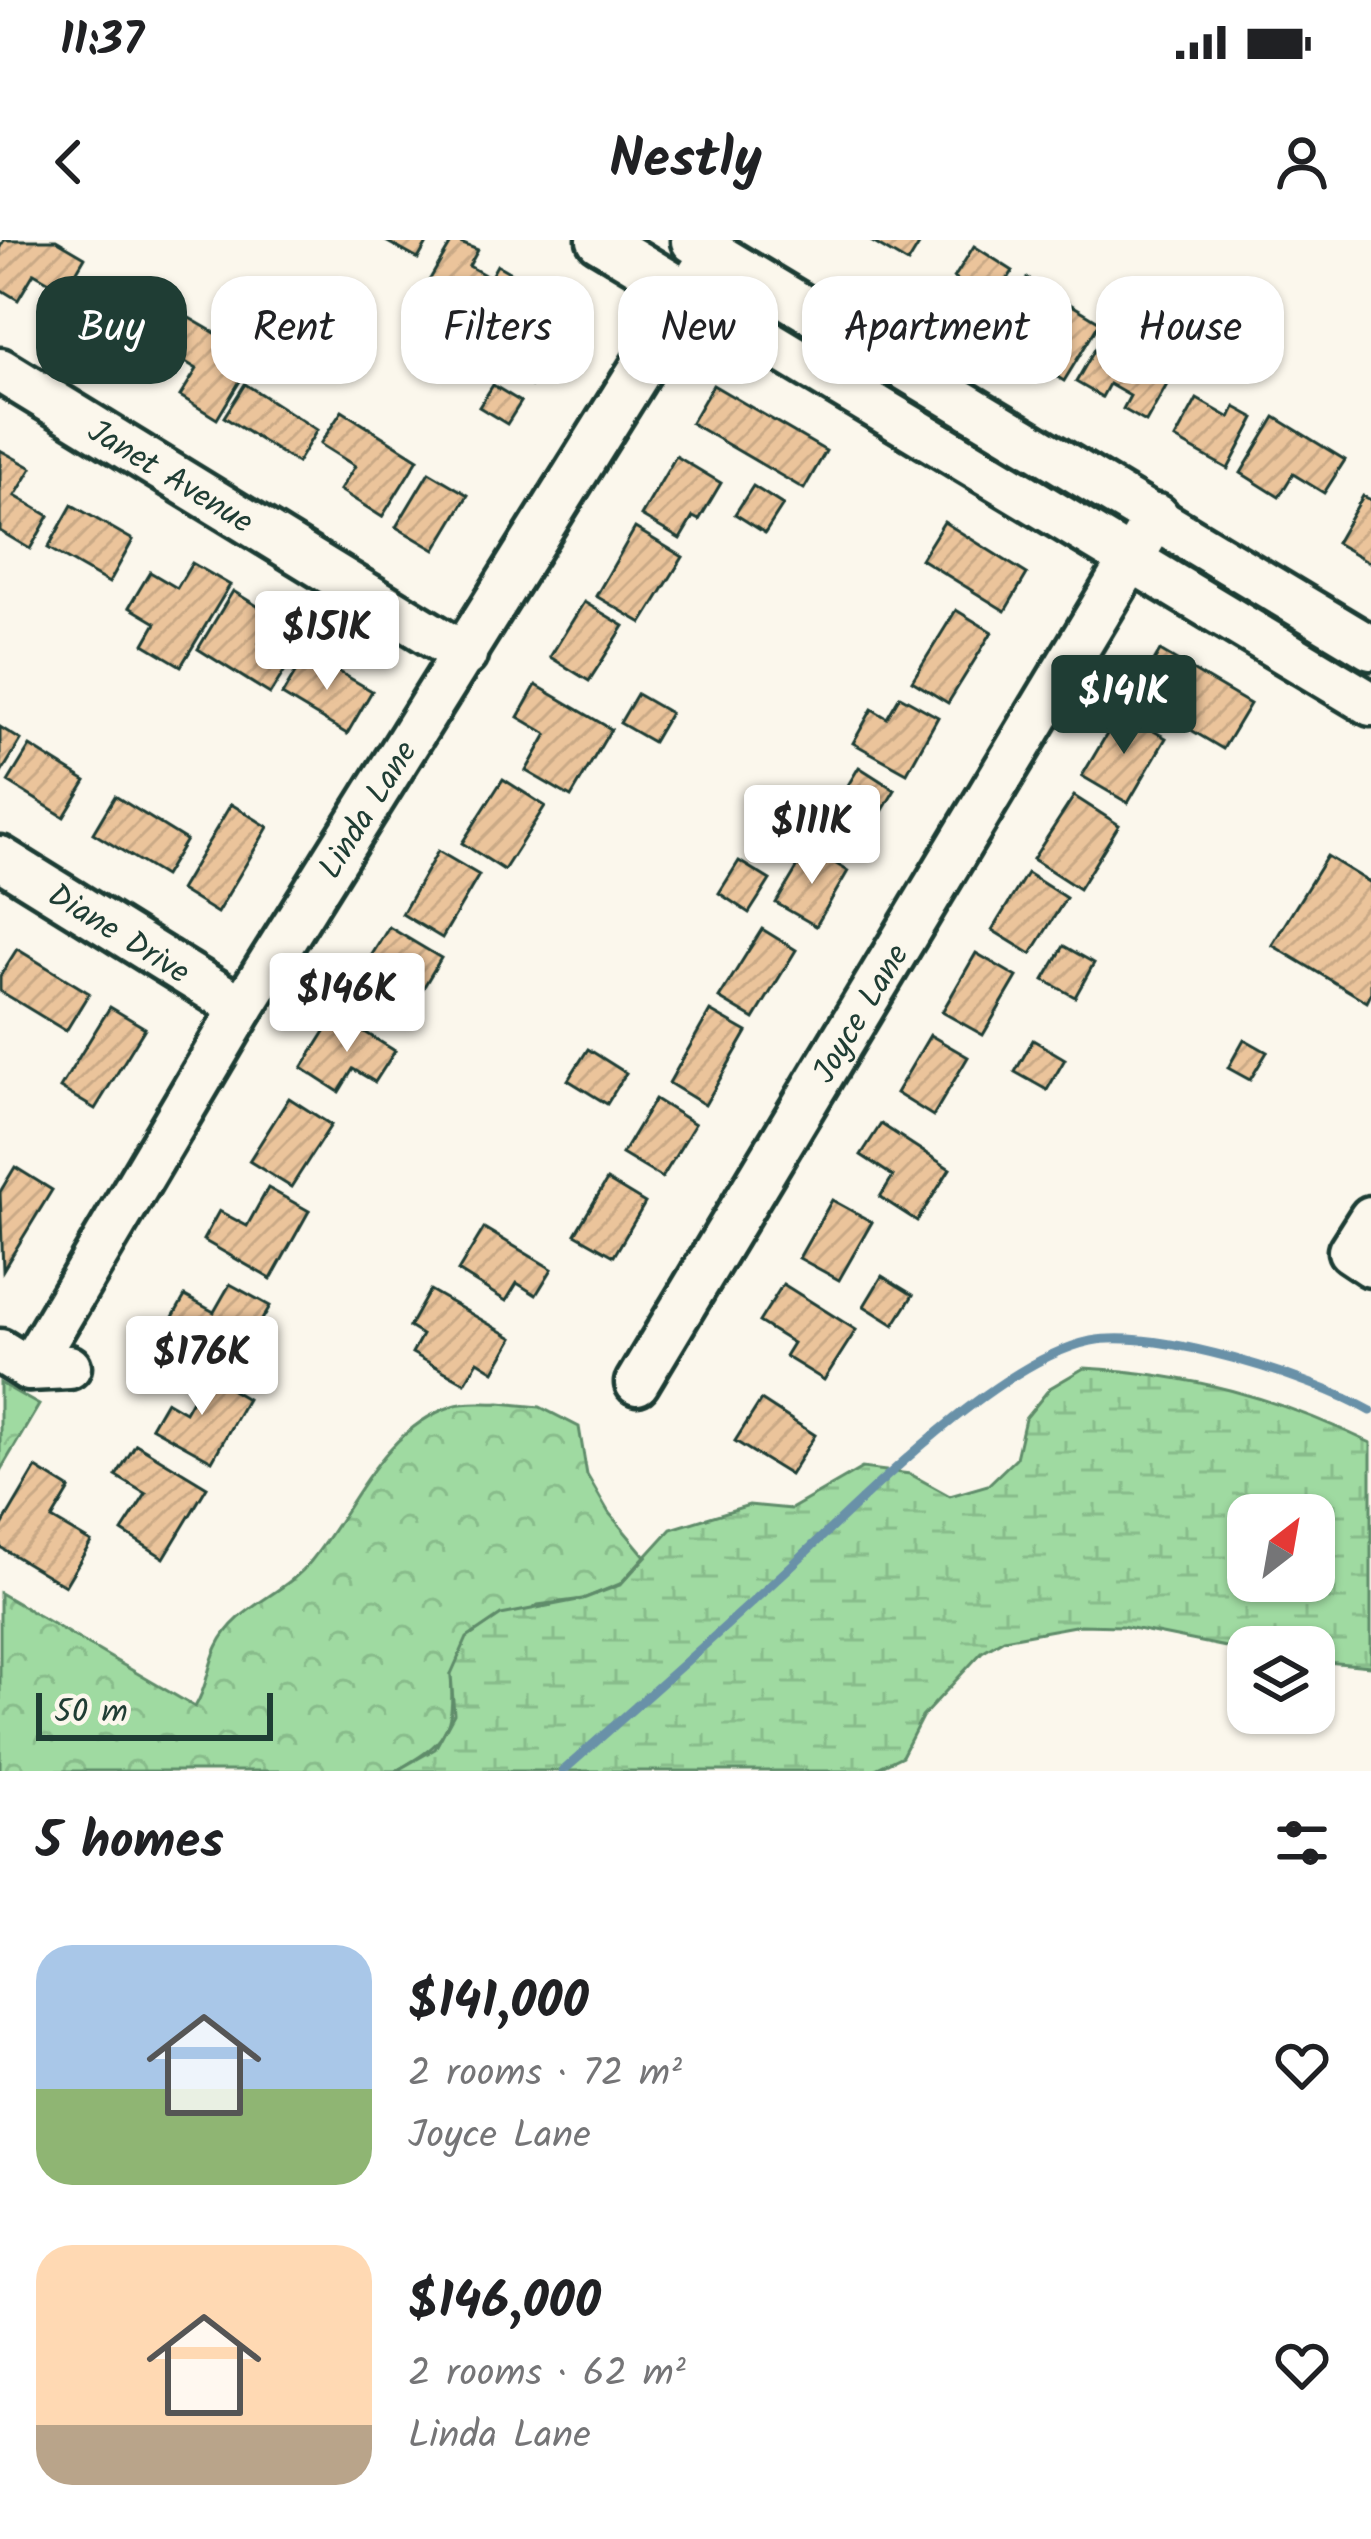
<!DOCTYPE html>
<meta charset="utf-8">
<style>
:root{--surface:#fff;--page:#f2f2f2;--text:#202124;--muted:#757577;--accent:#1f3d34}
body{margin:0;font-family:Kalam,sans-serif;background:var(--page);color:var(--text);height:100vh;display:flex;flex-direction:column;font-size:45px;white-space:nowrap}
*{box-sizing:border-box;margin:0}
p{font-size:39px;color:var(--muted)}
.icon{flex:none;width:66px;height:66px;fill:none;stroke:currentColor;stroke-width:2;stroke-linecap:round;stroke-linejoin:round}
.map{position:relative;height:1531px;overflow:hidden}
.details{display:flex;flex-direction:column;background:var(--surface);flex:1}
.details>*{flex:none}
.guide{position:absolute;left:36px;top:36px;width:1299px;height:108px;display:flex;gap:24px}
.needle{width:78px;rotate:31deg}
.buttons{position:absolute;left:1227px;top:1254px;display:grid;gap:24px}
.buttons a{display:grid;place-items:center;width:108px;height:108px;border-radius:24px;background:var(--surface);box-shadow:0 3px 9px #0004;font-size:60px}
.scale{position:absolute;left:36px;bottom:30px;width:237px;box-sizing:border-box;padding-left:12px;border:6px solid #1f3d34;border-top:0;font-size:33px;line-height:42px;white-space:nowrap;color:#1f3d34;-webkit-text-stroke:9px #fbf7ec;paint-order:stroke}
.price{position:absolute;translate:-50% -102px;padding:0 27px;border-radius:12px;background:#fff;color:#222;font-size:39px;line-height:78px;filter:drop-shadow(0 3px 6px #0008)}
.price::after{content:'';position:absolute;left:50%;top:72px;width:36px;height:27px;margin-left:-18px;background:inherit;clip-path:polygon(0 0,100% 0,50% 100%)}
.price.active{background:var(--accent);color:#fff}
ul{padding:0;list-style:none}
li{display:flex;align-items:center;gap:36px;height:300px;padding:0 36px}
li span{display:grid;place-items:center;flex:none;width:336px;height:240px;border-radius:36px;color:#555}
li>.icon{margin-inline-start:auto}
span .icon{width:144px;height:144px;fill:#fffc;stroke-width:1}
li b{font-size:51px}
h2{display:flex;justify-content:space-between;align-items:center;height:144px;padding:0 36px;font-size:51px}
.pill{padding:0 42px;border-radius:36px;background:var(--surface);box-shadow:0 3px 9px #0004;font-size:42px;line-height:108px}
.pill.active{background:var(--accent);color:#fff}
.status{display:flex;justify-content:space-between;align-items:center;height:84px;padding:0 60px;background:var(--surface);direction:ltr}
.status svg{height:33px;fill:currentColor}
header{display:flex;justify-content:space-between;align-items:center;height:156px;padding:0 36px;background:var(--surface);font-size:54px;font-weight:700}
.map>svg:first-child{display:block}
.forest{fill:url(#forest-crowns);stroke:#5f8c6a;stroke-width:3}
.wetland{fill:url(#wetland-marsh);stroke:#5f8c6a;stroke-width:3;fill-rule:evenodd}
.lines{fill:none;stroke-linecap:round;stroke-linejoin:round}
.stream{stroke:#6991a8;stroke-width:9}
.building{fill:url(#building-hatch);stroke:#1f3d34;stroke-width:3}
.minor-casing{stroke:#1f3d34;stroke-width:51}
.minor{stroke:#fbf7ec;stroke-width:42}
.labels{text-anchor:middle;stroke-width:10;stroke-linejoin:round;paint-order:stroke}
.street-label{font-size:33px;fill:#1f3d34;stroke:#fbf7ec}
</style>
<div class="status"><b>11:37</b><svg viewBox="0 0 49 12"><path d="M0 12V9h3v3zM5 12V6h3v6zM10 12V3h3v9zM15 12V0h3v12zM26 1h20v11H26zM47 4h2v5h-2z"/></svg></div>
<header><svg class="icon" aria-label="back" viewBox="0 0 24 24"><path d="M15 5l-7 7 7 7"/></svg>Nestly<svg class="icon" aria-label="person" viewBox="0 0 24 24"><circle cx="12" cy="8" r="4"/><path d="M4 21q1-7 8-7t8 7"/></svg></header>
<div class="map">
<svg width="1371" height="1531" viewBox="0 0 1371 1531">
<defs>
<pattern id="forest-crowns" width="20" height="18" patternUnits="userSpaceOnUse" patternTransform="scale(3)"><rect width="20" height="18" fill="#9fdaa1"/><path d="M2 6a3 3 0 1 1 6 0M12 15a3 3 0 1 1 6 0" fill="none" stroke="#88bc8b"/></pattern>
<pattern id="wetland-marsh" width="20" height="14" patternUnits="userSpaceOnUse" patternTransform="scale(3)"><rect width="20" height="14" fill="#9fdaa1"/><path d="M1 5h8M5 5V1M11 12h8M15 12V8" fill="none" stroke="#88bc8b"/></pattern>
<pattern id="building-hatch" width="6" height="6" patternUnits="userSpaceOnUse" patternTransform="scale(3)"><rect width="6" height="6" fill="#ebc49b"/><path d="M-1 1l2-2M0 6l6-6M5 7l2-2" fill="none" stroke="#c9a986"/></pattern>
</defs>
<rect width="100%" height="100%" fill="#fbf7ec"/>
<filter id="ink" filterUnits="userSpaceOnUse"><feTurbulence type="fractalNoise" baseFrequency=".00833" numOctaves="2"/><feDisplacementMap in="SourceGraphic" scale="24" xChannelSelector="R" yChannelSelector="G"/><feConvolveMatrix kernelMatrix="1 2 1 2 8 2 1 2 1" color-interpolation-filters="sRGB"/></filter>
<g filter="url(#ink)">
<!-- forest -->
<g class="forest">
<path d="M0 1143 39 1165 0 1231Z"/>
<path d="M499 1163 540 1167 579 1187 587 1235 609 1273 645 1316 620 1344 583 1359 538 1365 451 1434C455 1493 446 1502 396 1531H0V1353L195 1467C208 1446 207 1428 217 1407 236 1366 284 1355 311 1321 354 1268 382 1189 453 1166 466 1161 485 1164 499 1163Z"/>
</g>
<!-- wetland -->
<path class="wetland" d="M1084 1128C1190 1134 1276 1157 1371 1203V1426L1314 1421V1407H1248L1246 1411 1122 1386 1080 1385 1004 1399 982 1412 922 1477 902 1516 871 1531H396L435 1509 454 1474 451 1434 467 1398 501 1375 583 1359 620 1345 671 1289 749 1265 791 1269 862 1228 910 1234 950 1256 988 1245 1016 1218 1025 1179 1050 1148ZM1248 1275H1314V1341H1248Z"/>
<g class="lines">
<!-- stream -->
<path class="stream" d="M563 1531C634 1468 705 1406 774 1342 850 1273 992 1122 1091 1101 1158 1088 1311 1137 1371 1171"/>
</g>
<!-- building -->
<g class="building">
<path d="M4 0H56L85 17 65 51 34 33 18 60 0 49V7Z"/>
<path d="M384 0H429L418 19Z"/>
<path d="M453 0 478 10 469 26 490 38 497 25 523 40 493 91 423 51Z"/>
<path d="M869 0H922L908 23Z"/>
<path d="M974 6 1013 31 992 63 954 38Z"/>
<path d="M103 36 137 56 143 46 160 57 154 68 163 74 138 117 76 81Z"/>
<path d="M1027 38 1100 82 1064 141 1025 117 1041 91 1007 71Z"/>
<path d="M545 42 582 66 531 146 493 122Z"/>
<path d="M179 72 255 116 217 179 180 156 197 129 159 106Z"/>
<path d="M1105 92 1174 132 1146 182 1123 169 1130 156 1109 144 1102 157 1076 142Z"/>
<path d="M245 144 317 190 297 223 224 177Z"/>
<path d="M493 145 521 162 507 184 479 167Z"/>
<path d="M713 145 826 211 804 249 691 183Z"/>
<path d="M1197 159 1230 178 1235 167 1255 178 1228 229 1175 199Z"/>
<path d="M342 171 418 219 382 277 340 250 355 226 320 204Z"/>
<path d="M1275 177 1345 220 1324 253 1293 234 1279 257 1241 233Z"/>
<path d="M0 210 32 228 15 256 49 276 30 309 0 291Z"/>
<path d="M676 216 721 243 699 280 693 277 680 299 641 276Z"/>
<path d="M429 232 468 255 435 310 396 287Z"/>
<path d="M753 246 783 265 765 293 735 274Z"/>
<path d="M1363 256 1371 260V323L1336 303Z"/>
<path d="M72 265 133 300 109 343 48 308Z"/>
<path d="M944 282 1027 334 1005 371 921 319Z"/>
<path d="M635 288 683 317 642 383 596 356Z"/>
<path d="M192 323 230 345 181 426 144 404 156 383 129 367 150 332 177 348Z"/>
<path d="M233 351 275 377 259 403 290 422 270 454 198 409Z"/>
<path d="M584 362 624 386 589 441 550 417Z"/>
<path d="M956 370 992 392 948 463 912 441Z"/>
<path d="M1160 411 1250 464 1223 509 1134 456Z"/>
<path d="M307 413 372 451 347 494 282 455Z"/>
<path d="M536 445 611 489 571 557 526 531 547 494 518 477Z"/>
<path d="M637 454 670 473 653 502 620 483Z"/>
<path d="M900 456 938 477 907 533 853 503 872 469 887 478Z"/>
<path d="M1120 472 1166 498 1128 563 1082 536Z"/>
<path d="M0 487 21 500 0 535Z"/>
<path d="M30 506 86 541 64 577 8 542Z"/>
<path d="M859 527 895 550 853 620 816 598Z"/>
<path d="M503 539 545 566 504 630 462 603Z"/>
<path d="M115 556 186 600 164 636 93 593Z"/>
<path d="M1074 556 1119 585 1079 649 1033 619Z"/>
<path d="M231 564 268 587 217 673 180 650Z"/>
<path d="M809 608 848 631 816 686 776 663Z"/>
<path d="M438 611 479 635 442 698 402 674Z"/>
<path d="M1327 616 1371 643V754L1367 762 1272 705Z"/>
<path d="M739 621 770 640 749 673 719 653Z"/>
<path d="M1027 633 1066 658 1031 714 992 690Z"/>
<path d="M389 687 441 718 419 755 403 746 381 782 344 760Z"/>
<path d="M762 689 796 710 754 779 719 758Z"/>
<path d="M1064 706 1094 723 1075 757 1044 740Z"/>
<path d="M17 709 89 753 66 791 0 751V736Z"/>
<path d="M976 713 1017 737 983 795 942 772Z"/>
<path d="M110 767 145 788 95 869 60 848Z"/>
<path d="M710 771 747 792 705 865 669 843Z"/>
<path d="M336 774 395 811 375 842 353 829 339 852 302 828Z"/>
<path d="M930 795 968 817 933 876 896 853Z"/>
<path d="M1244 799 1267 812 1250 840 1228 828Z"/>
<path d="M1033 800 1065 819 1047 850 1015 832Z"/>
<path d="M588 809 626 833 607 864 568 840Z"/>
<path d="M289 858 331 885 291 947 249 921Z"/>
<path d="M655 859 695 884 662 938 622 914Z"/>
<path d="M881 884 950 929 917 981 880 957 893 936 861 915Z"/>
<path d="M15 927 52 950 3 1030 0 952Z"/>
<path d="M607 940 645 963 614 1016 575 994Z"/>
<path d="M268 948 309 971 271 1039 203 1000 219 971 247 986Z"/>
<path d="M832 960 872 982 839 1040 799 1018Z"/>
<path d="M484 988 552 1029 536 1055 517 1043 506 1061 458 1031Z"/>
<path d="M882 1036 913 1055 894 1085 864 1066Z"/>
<path d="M230 1044 270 1066 237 1123 169 1084 185 1056 214 1072Z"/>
<path d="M783 1044 856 1090 824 1140 785 1116 793 1103 759 1082Z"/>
<path d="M430 1050 513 1098 494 1131 478 1121 465 1143 412 1113 422 1095 409 1087Z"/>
<path d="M206 1135 247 1159 212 1221 151 1187 166 1161 185 1172Z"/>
<path d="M761 1160 815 1195 790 1235 735 1201Z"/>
<path d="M136 1204 207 1247 164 1318 122 1291 146 1254 116 1236Z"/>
<path d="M36 1228 70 1249 52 1279 91 1302 65 1346 0 1307V1289Z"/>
</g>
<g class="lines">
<!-- minor casing -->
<g class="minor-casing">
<g id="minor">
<path d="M599 0 1371 464"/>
<path d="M693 1 1371 408"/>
<path id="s1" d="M0 130 465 415"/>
<path id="s2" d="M0 618 242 768"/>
<path d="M1371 978 1350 1011 1371 1025"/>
<path d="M0 1111 29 1129 69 1127"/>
<path id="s3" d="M29 1129 242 768 713 13"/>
<path id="s4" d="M637 1143 1157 276"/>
</g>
</g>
<!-- minor -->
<use href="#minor" class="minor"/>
</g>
</g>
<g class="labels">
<!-- street labels -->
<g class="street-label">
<text dy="12" stroke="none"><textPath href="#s1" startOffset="201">Janet Avenue</textPath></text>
<text dy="12" stroke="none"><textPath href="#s3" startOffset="654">Linda Lane</textPath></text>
<text dy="12" stroke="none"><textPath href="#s2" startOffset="141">Diane Drive</textPath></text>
<text dy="12" stroke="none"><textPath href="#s4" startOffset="432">Joyce Lane</textPath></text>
</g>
</g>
</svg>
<div class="buttons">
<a><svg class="needle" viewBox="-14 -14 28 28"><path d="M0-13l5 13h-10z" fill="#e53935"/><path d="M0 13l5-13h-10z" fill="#757577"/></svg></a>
<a><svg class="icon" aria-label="layers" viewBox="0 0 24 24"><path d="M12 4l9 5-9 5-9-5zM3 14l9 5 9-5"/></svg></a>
</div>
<div class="scale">50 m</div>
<b class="price" style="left:327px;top:453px">$151K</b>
<b class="price active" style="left:1124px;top:517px">$141K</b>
<b class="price" style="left:812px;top:647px">$111K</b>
<b class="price" style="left:347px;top:815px">$146K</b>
<b class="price" style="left:202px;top:1178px">$176K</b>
<div class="guide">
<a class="pill active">Buy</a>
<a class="pill">Rent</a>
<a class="pill">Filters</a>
<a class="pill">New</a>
<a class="pill">Apartment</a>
<a class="pill">House</a>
</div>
</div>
<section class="details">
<h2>5 homes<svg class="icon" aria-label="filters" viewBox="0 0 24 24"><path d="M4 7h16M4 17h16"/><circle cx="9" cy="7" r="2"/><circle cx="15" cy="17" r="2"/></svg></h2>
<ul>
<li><span style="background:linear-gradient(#a9c7e8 60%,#8fb573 0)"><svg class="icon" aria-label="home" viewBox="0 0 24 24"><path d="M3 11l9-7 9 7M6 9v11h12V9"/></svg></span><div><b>$141,000</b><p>2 rooms · 72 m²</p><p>Joyce Lane</p></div><svg class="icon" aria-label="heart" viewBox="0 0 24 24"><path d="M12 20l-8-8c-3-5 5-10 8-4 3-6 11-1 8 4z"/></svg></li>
<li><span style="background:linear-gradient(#ffd9b3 75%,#b9a48a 0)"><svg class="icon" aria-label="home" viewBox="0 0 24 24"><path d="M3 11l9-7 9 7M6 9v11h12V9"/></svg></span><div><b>$146,000</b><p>2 rooms · 62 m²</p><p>Linda Lane</p></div><svg class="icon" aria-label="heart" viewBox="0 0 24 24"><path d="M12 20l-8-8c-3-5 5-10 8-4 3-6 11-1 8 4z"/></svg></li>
</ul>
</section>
